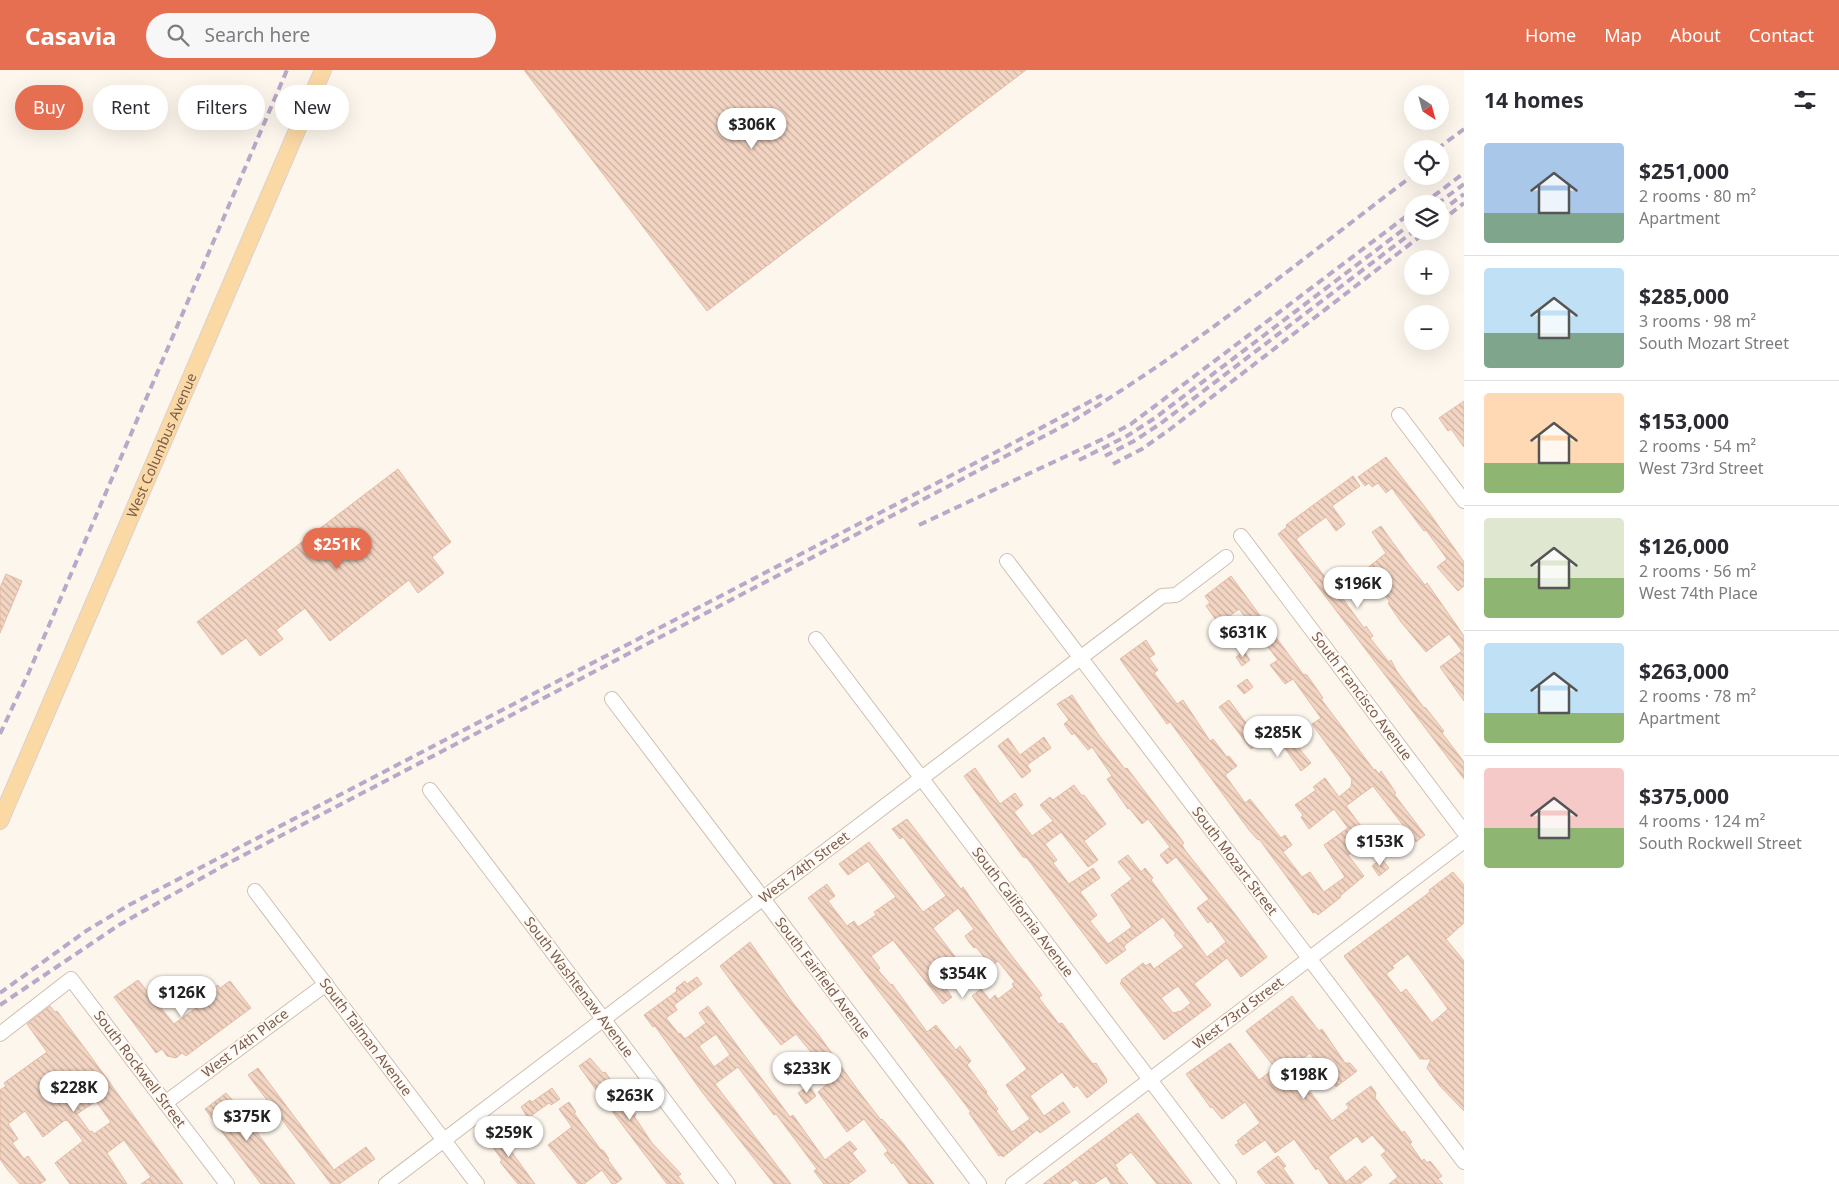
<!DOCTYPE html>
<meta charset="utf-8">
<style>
:root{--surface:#fff;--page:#f7f7f7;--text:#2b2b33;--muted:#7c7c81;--line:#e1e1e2;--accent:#e76f51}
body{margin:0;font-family:"Noto Sans",sans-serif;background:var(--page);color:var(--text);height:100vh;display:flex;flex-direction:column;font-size:19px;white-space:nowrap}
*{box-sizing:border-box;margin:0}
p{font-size:16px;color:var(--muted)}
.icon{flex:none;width:28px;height:28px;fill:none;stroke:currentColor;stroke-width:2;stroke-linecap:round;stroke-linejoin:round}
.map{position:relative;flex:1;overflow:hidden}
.drawer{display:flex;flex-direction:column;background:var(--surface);width:375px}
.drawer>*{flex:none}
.banner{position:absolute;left:15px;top:15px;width:475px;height:45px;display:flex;gap:10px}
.needle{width:32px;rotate:144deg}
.controls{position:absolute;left:1404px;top:15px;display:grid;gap:10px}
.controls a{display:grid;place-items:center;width:45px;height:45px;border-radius:50%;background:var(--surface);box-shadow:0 5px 20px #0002;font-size:25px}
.price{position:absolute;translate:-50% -42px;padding:0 11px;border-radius:18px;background:#fff;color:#222;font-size:16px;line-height:32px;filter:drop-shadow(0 1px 2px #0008)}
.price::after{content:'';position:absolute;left:50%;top:30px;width:15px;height:11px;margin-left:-8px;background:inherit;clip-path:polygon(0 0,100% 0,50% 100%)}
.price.on{background:var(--accent);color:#fff}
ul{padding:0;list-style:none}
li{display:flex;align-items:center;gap:15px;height:125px;padding:0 20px}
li+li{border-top:1px solid var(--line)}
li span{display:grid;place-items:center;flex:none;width:140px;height:100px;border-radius:5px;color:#555}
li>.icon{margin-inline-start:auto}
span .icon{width:60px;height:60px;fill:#fffc;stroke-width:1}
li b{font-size:21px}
h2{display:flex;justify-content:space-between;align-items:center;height:60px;padding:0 20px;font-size:21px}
.tag{padding:0 18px;border-radius:22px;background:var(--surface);box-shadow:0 5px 20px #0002;font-size:18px;line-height:45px}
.tag.on{background:var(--accent);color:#fff}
header{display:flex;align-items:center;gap:30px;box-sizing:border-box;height:70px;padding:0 25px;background:var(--accent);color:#fff}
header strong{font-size:24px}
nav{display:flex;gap:28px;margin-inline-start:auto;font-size:18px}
.search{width:350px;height:45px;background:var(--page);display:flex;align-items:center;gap:12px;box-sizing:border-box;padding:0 18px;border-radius:28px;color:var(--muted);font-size:19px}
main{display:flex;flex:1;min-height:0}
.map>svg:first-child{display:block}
.building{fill:url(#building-back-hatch);stroke:#e6bba3;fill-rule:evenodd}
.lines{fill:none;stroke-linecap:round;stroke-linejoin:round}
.minor-casing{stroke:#d1beb0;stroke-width:16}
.major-casing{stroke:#dad1cd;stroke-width:18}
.minor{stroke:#fff;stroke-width:14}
.major{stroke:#fbd9a5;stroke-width:16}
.rail{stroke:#b9a8c9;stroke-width:4;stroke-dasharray:8 5;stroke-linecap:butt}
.labels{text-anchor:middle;stroke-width:4;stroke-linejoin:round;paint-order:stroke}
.street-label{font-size:14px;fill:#7a5c4d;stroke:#fffaf3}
</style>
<header>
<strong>Casavia</strong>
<div class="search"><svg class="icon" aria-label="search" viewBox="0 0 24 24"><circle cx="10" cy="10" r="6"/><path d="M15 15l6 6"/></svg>Search here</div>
<nav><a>Home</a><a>Map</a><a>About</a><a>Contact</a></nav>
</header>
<main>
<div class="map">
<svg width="1464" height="1114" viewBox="0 0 1464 1114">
<defs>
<pattern id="building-back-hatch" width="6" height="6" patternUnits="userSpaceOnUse" patternTransform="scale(1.25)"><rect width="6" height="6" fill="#f3d5c3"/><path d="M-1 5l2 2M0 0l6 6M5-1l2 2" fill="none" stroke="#cab0a1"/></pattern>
</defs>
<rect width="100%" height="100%" fill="#fdf6ec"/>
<!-- building -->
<g class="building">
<path d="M524 0H1026L707 241Z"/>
<path d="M1464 331V377L1451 359 1448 361 1439 348Z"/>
<path d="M1386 387 1428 441 1464 492V516L1458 521 1437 497 1447 489 1426 460 1424 461 1396 424 1392 418 1386 423 1378 413 1372 417 1369 413 1365 416 1358 407Z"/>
<path d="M398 399 451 472 432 487 444 503 418 523 409 510 330 571 305 538 276 560 283 569 260 586 246 568 222 585 197 552Z"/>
<path d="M1353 406 1360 416 1332 436 1345 454 1336 461 1326 447 1296 469 1335 520 1336 519 1364 558 1366 556 1373 566 1370 568 1389 592 1391 590 1396 600 1424 638 1425 637 1444 661 1442 663 1464 692V709L1278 464 1287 457 1286 455Z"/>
<path d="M1381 456 1406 491 1425 515 1427 513 1464 566V631L1440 597 1462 581 1449 564 1426 582 1401 552 1388 533 1390 532 1365 500 1386 483 1372 462Z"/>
<path d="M6 504 22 511 0 563V518Z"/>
<path d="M1231 506 1303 604 1307 605 1323 628 1321 629 1374 700 1375 699 1379 704 1381 701 1396 723 1394 724 1425 765 1416 772 1373 716 1346 736 1361 756 1359 758 1368 770 1348 785 1364 806 1340 826 1341 827 1318 845 1315 842 1313 843 1259 769 1258 770 1249 760 1170 652 1167 654 1120 589 1146 570 1155 584 1149 588 1158 600 1154 603 1177 634 1183 630 1210 671 1213 669 1227 687 1229 686 1237 696 1225 705 1245 733 1250 729 1281 768 1285 765 1292 775 1283 782 1302 807 1310 802 1324 822 1345 807 1324 775 1348 758 1334 739 1309 759 1301 747 1303 745 1295 735 1316 720 1313 717 1325 708 1339 727 1351 717 1352 709 1312 654 1321 648 1293 609 1285 614 1270 595 1278 590 1239 539 1219 554 1206 536 1210 533 1205 526Z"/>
<path d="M1244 581 1250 590 1242 596 1236 587Z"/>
<path d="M1247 609 1253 617 1244 624 1237 616Z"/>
<path d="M1072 625 1098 664 1125 699 1127 698 1184 773 1182 775 1185 780 1235 844 1267 887 1241 907 1227 888 1194 914 1211 935 1164 970 1120 913 1122 912 1121 910 1143 893 1146 896 1150 893 1154 899 1184 877 1174 865 1176 864 1163 847 1126 874 1124 877 1126 880 1106 894 1027 788 1023 787 964 706 975 698 1000 734 1015 723 1023 735 1014 742 1032 766 1053 751 1040 735 1050 727 1053 730 1074 715 1082 726 1084 725 1106 754 1084 771 1098 790 1088 797 1061 762 1045 774 1057 790 1053 793 1069 814 1093 798 1100 808 1080 822 1097 845 1090 851 1108 874 1132 857 1111 825 1132 809 1118 792 1128 785 1141 802 1145 798 1153 808 1151 810 1207 887 1226 872 1211 851 1208 853 1197 838 1209 829 1176 787 1167 794 1160 785 1170 777 1148 749 1142 754 1129 738 1128 739 1107 709 1112 706 1092 677 1088 680 1074 663 1072 665 1064 654 1069 650 1057 634ZM1178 916 1191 933 1181 941 1173 943 1161 928Z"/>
<path d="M1229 630 1260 672 1251 679 1219 637Z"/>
<path d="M1276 647 1289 666 1291 665 1299 676 1298 677 1311 693 1301 701 1274 663 1272 665 1265 655Z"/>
<path d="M1044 667 1051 678 1027 695 1031 701 1022 708 998 676 1008 668 1020 685Z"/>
<path d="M907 749 961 819 963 817 1005 877 1042 925 1039 928 1059 954 1062 953 1088 988 1093 994 1096 993 1107 1010 1106 1011 1107 1012 1087 1028 1077 1015 1074 1018 1062 1002 1030 1026 1044 1046 1063 1032 1070 1042 1040 1063 1037 1060 1003 1087 1001 1085 999 1086 969 1043 971 1042 808 828 827 814 835 826 828 831 847 856 854 851 858 857 876 845 874 842 896 827 868 791 848 805 839 794 869 772 923 842 946 826 903 767 900 769 892 759ZM958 838 974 859 965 866 969 872 974 878 976 877 991 896 998 891 1015 912 1012 914 1014 917 998 929 995 925 990 930 981 919 972 926 1027 999 1006 1015 1030 1049 1012 1062 996 1041 998 1039 986 1023 987 1022 967 995 971 991 960 976 956 980 936 955 927 962 892 914 891 915 878 900 880 898 871 886 893 870 943 934 952 927 935 904 956 888 933 858Z"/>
<path d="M1382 789 1389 798 1379 806 1372 796Z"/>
<path d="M1453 802 1464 815V853L1446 869 1464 891V1041L1440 1016 1427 998 1431 989H1420L1344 886 1430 822 1429 820ZM1408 884 1448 939 1432 953 1406 919 1401 923 1386 904 1394 898 1392 896Z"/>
<path d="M750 872 793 933 818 964 860 1023 881 1050 882 1049 902 1072 934 1114H909L893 1092 892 1094 884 1084 888 1081 864 1049 847 1062 818 1022 832 1010 820 993 816 996 807 985 811 982 796 964 781 975 745 930 720 896Z"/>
<path d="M697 907 702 914 674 935 677 940 666 948 679 964 680 963 685 969 706 953 699 943 708 936 790 1047 793 1045 825 1090 850 1071 857 1079 852 1083 866 1101 848 1114H824L814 1101 817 1099 776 1044 774 1045 738 997 715 1014 791 1114H774L702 1022 655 956 653 957 644 945 677 921 676 918 685 911 687 914ZM716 964 730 985 714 997 699 976Z"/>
<path d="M138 910 174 954 204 932 201 927 218 915 220 918 230 911 251 938 186 986 182 983 176 988 167 986 162 979 156 983 114 927Z"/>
<path d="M1292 926 1319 961 1322 959 1345 993H1350L1357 1001 1336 1017 1310 983 1291 998 1310 1023H1311L1332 1051 1349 1038 1346 1034 1371 1016 1376 1023 1375 1028 1402 1063 1404 1061 1412 1072 1410 1074 1422 1091 1424 1089 1427 1093 1430 1091 1442 1106 1438 1109 1443 1114H1389L1398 1107 1381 1085 1386 1081 1372 1065 1362 1073 1357 1066 1328 1087 1346 1112 1365 1096 1372 1105 1360 1114H1329L1318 1098 1316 1100 1294 1069 1275 1083 1265 1070 1243 1085 1235 1075 1239 1073 1237 1071 1260 1053 1245 1032 1222 1049 1212 1037 1211 1038 1186 1004 1230 973 1259 1010 1275 998 1246 961Z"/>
<path d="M50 936 55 942 57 941 89 984 183 1114H141L151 1107 124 1070 107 1083 127 1114H70L55 1093 83 1071 68 1051 65 1050 43 1067 25 1041 8 1054 18 1069 12 1073 24 1089 28 1086 46 1110 40 1114H20L7 1099 0 1089V1020L6 1016 4 1013 47 982 27 954ZM96 1031 111 1052 94 1064 92 1061 90 1062 77 1044Z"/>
<path d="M590 988 603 1003 605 1002 636 1045 634 1046 652 1073 681 1104 678 1106 684 1114H667L599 1024 579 996Z"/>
<path d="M258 998 334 1100 366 1077 375 1089 339 1114H331L248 1005Z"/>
<path d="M809 1015 816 1026 806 1034 798 1023Z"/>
<path d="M552 1018 560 1029 551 1035 549 1033 528 1048 521 1037 530 1030 532 1032Z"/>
<path d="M226 1023 236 1034 295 1114H261L249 1098 205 1039Z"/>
<path d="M569 1032 576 1042 574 1043 601 1080H603L609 1089 608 1090 622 1109 615 1114H612L602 1100 584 1114H578L548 1075 572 1057 559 1039Z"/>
<path d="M1138 1043 1192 1114H1157L1131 1082 1115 1095 1118 1099H1116L1128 1114H1111L1106 1106 1094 1114H1080L1076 1109 1069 1114H1043Z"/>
<path d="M504 1057 511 1067 505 1073 535 1114H518L500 1092 502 1090 487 1069Z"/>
<path d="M1278 1086 1286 1096 1283 1098 1294 1114H1266L1257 1102Z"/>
</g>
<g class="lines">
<!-- minor casing -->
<g class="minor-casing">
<g id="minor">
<path d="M1399 345 1464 431"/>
<path d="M1241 466 1464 762"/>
<path d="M1007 491 1464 1092"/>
<path d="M816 569 1229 1114"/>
<path d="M612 629 979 1114"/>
<path d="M430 720 728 1114"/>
<path d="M255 821 477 1114"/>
<path d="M0 964 71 909 227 1114"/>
<path d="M165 1033 326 914"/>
<path d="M386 1114 1162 526 1176 525 1226 487"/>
<path d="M1013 1114 1464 771"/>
</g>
</g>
<!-- major casing -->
<g class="major-casing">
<g id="major">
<path id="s1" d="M0 751 323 0"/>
</g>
</g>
<!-- minor -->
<use href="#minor" class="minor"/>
<!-- major -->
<use href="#major" class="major"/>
<!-- rail -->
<g class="rail">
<path d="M1437 79 1464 59"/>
<path d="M1423 134 1464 103"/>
<path d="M1437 134 1464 114"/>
<path d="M1440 142 1464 124"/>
<path d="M1440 152 1464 133"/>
<path d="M1105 386 1134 371 1160 354 1414 161"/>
<path d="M1079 390 1127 366 1155 348 1412 153"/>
<path d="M1113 394 1142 379 1169 360 1427 161"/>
<path d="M919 455 1107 367 1131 354 1412 142"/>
<path d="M0 664 29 602 287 0"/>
<path d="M0 923 86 861 129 835 1002 379 1102 325"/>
<path d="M0 935 119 855 223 796 1069 353C1190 281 1300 191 1412 106"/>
</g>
</g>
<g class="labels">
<!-- street labels -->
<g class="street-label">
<text dy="5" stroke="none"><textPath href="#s1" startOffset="409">West Columbus Avenue</textPath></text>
<text transform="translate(1362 626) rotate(53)" y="5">South Francisco Avenue</text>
<text transform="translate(1235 791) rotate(53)" y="5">South Mozart Street</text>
<text transform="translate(804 797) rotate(-37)" y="5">West 74th Street</text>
<text transform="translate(1023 842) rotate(53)" y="5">South California Avenue</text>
<text transform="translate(823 908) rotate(53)" y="5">South Fairfield Avenue</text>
<text transform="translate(579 917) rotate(53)" y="5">South Washtenaw Avenue</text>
<text transform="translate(1238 943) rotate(-37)" y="5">West 73rd Street</text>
<text transform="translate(366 967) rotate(53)" y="5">South Talman Avenue</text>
<text transform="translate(245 973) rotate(-37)" y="5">West 74th Place</text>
<text transform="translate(140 999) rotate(53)" y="5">South Rockwell Street</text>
</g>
</g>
</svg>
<div class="controls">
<a><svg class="needle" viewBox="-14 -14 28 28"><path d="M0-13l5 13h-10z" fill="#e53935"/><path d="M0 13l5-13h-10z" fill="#7c7c81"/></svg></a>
<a><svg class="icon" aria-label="locate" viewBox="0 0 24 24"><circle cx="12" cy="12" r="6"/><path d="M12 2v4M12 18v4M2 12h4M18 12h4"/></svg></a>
<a><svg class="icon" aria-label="layers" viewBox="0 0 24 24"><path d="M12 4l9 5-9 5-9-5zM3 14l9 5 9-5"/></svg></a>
<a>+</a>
<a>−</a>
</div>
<b class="price" style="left:752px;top:80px">$306K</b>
<b class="price on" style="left:337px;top:500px">$251K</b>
<b class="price" style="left:1358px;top:539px">$196K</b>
<b class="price" style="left:1243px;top:588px">$631K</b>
<b class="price" style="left:1278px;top:688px">$285K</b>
<b class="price" style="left:1380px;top:797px">$153K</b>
<b class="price" style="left:963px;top:929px">$354K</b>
<b class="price" style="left:182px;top:948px">$126K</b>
<b class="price" style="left:807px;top:1024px">$233K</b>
<b class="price" style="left:1304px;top:1030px">$198K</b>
<b class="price" style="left:74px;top:1043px">$228K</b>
<b class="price" style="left:630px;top:1051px">$263K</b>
<b class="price" style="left:247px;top:1072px">$375K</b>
<b class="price" style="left:509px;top:1088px">$259K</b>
<div class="banner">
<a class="tag on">Buy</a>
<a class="tag">Rent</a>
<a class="tag">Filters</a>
<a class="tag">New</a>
</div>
</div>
<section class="drawer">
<h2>14 homes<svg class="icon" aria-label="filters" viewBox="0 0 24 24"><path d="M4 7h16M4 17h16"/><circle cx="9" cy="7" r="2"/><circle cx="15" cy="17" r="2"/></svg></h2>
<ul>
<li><span style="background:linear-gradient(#a9c7e8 70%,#7fa58c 0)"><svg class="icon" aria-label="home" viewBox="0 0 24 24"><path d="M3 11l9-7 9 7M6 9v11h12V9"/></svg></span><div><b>$251,000</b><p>2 rooms · 80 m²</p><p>Apartment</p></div></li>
<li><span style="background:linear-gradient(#bfe0f5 65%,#7fa58c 0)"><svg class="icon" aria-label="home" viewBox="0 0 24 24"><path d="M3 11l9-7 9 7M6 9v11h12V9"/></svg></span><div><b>$285,000</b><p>3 rooms · 98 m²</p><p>South Mozart Street</p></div></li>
<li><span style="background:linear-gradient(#ffd9b3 70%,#8fb573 0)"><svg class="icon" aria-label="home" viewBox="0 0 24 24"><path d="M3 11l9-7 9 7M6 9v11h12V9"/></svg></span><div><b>$153,000</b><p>2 rooms · 54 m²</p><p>West 73rd Street</p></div></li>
<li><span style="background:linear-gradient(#dfe7d0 60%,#8fb573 0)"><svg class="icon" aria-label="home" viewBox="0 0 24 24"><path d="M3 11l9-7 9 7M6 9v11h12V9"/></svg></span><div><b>$126,000</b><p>2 rooms · 56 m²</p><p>West 74th Place</p></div></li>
<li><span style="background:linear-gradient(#bfe0f5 70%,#8fb573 0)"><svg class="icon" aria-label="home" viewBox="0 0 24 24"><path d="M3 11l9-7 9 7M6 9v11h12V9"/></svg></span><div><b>$263,000</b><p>2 rooms · 78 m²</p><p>Apartment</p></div></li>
<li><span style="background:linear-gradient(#f6c9c9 60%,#8fb573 0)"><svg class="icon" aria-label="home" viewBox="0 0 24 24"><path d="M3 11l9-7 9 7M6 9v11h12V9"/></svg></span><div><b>$375,000</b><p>4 rooms · 124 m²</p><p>South Rockwell Street</p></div></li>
</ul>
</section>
</main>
